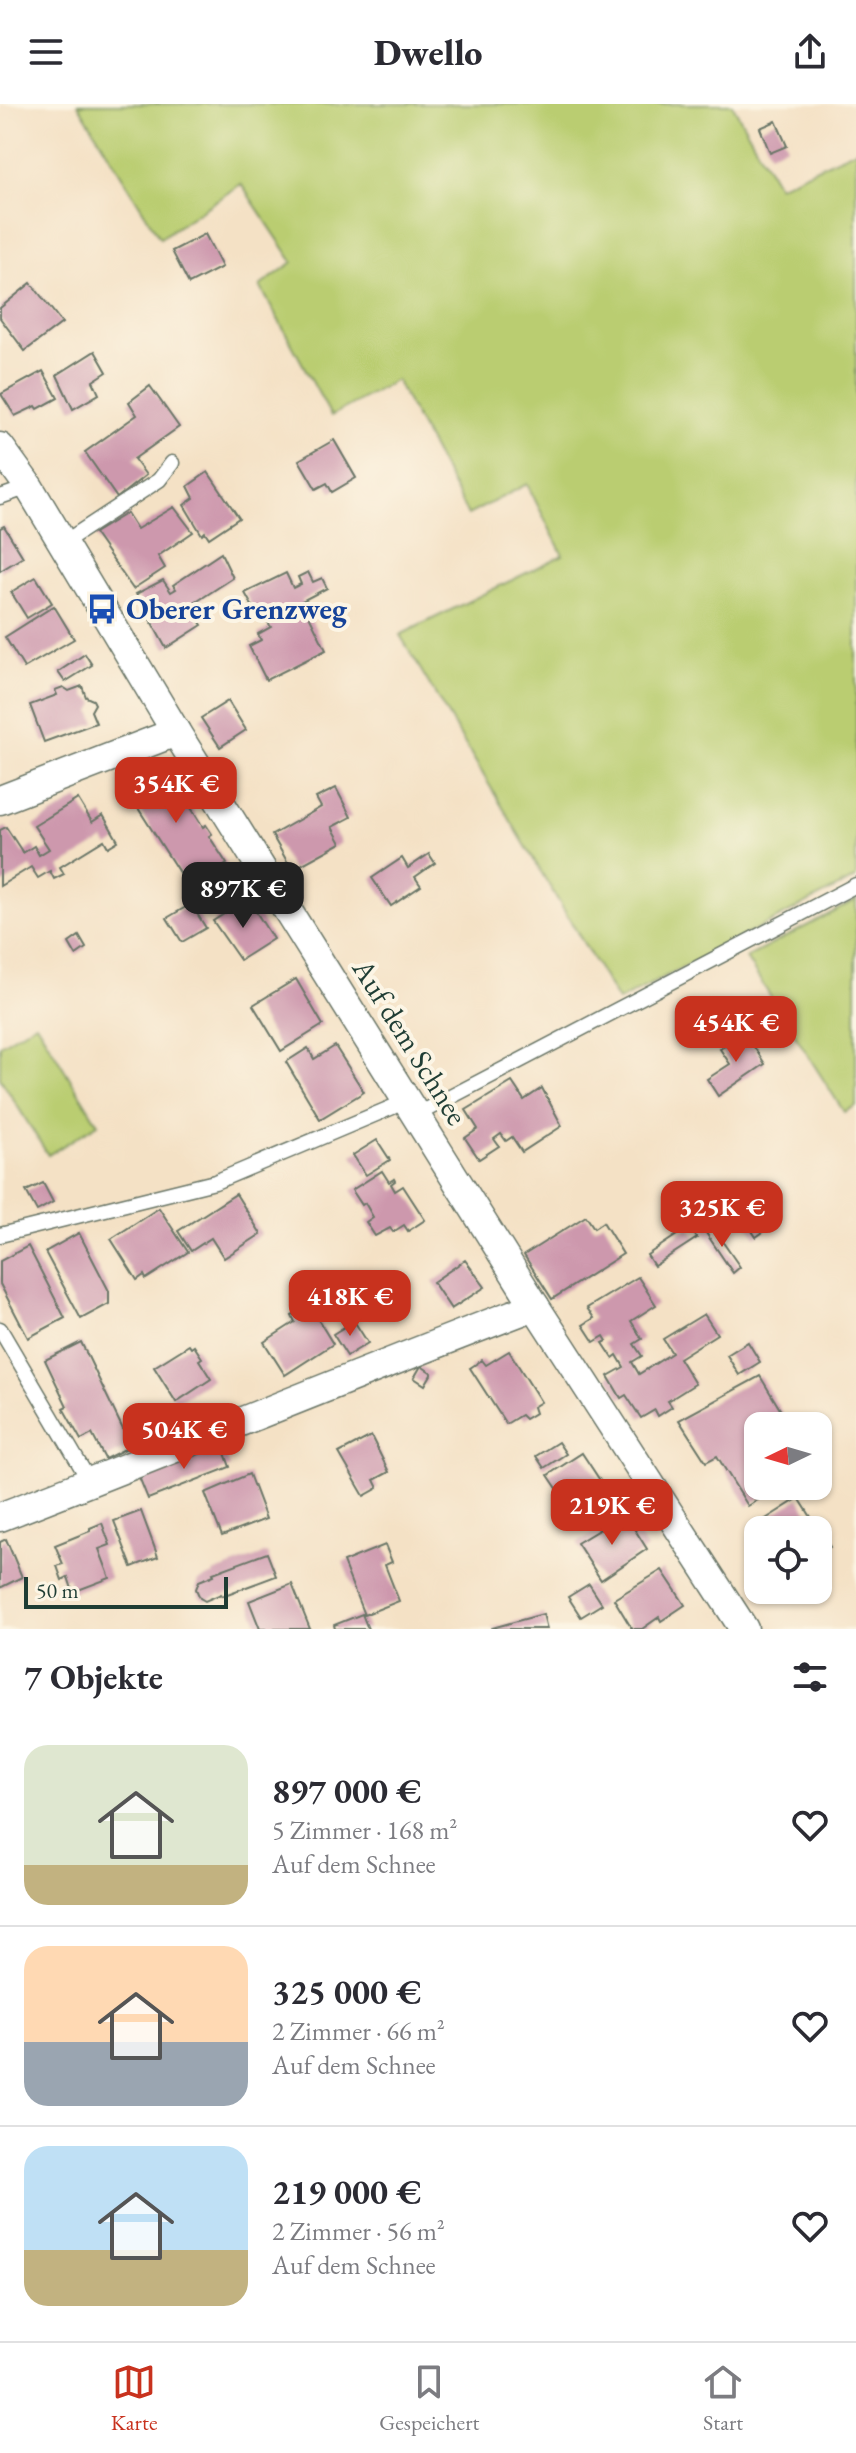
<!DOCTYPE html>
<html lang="de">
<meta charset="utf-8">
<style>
:root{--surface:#fff;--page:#f2f2f3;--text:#2b2b33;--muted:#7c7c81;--line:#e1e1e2;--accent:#c8321e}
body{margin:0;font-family:"EB Garamond",serif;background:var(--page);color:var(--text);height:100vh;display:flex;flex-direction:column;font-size:30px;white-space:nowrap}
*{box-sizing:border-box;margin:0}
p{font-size:26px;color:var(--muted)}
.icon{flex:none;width:44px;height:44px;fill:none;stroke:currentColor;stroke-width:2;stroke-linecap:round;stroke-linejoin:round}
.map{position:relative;height:1525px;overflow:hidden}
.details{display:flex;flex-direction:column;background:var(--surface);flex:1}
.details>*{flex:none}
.needle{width:52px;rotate:265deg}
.fabs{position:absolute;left:744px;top:1308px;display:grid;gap:16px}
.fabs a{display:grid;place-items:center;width:88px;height:88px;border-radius:16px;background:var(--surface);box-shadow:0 2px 6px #0004;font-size:40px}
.scale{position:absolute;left:24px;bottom:20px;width:204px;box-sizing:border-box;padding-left:8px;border:4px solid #1f3d34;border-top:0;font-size:22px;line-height:28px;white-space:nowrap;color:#1f3d34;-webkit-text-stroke:6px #fcf5e5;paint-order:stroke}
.price{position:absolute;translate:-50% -68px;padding:0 18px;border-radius:16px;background:var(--accent);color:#fff;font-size:26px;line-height:52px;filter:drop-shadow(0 2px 4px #0008)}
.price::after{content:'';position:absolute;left:50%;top:48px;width:24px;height:18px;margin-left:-12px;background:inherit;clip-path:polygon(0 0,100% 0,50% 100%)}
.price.selected{background:#222;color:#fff}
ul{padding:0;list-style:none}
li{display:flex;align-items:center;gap:24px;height:200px;padding:0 24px}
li+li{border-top:2px solid var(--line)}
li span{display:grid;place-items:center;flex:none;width:224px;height:160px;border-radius:24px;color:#555}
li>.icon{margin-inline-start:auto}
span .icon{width:96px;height:96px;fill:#fffc;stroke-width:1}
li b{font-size:34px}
h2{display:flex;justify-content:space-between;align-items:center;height:96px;padding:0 24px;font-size:34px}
header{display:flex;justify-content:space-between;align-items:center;height:104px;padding:0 24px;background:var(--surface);font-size:36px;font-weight:800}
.tab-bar{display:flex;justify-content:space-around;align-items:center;height:112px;border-top:2px solid var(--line);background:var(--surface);font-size:22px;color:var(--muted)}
.tab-bar a{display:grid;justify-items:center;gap:4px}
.tab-bar .selected{color:var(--accent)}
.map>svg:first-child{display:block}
.green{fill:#bacd71;stroke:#6c8552;stroke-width:2}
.building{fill:#cd98ad}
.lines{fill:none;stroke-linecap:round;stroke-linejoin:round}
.lane-casing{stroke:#6a7667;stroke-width:17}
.street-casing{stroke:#6a7667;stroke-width:31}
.lane{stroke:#fff;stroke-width:14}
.street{stroke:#fff;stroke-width:28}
.labels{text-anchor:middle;stroke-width:8;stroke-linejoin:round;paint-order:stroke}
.transit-label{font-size:30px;font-weight:bold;fill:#164399;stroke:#fcf5e5;text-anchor:start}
.street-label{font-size:30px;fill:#1f3d34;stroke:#fcf5e5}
</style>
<header><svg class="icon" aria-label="menu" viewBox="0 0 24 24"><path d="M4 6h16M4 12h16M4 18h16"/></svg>Dwello<svg class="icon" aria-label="share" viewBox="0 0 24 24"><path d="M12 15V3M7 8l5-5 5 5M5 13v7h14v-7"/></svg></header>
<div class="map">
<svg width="856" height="1525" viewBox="0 0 856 1525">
<rect width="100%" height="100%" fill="#fcf5e5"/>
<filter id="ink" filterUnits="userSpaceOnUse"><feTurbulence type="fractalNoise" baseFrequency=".0125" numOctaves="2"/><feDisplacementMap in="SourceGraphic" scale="16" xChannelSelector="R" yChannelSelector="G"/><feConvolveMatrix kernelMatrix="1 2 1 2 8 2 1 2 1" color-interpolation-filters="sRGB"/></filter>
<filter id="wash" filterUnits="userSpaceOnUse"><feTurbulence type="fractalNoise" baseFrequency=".006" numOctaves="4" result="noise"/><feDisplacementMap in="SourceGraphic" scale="32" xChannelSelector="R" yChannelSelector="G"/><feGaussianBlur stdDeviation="1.8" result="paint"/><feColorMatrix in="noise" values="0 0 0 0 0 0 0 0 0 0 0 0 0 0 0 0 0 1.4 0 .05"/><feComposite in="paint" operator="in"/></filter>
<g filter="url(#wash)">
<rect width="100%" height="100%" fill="#f4e1c5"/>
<!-- green -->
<g class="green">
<path d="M78 0H732L778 82 856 46V774L618 897 400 531 563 451 527 380 468 411 396 276 331 312 260 182 293 158 241 80 160 134Z"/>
<path d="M856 796V1002L844 1008 746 854Z"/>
<path d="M36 919 98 1020 48 1051 0 974V941Z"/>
</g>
<g id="blocks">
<!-- building -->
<g class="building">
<path d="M776 17 787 42 770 49 760 24Z"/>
<path d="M205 130 222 163 189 180 172 147Z"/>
<path d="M31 179 62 219 25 247 0 214V204Z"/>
<path d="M95 247 107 268 93 277 99 290 73 305 57 271Z"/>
<path d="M43 267 58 294 38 305 36 302 15 312 1 290Z"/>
<path d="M150 282 179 323 134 355 146 371 117 394 85 348 137 311 129 298Z"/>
<path d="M334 336 356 374 332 388 327 379 316 385 299 356Z"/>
<path d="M208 368 239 414 209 434 205 428 202 431 184 401 194 394 188 382Z"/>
<path d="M174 403 193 428 158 452 165 464 133 485 94 429 127 409 137 425Z"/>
<path d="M4 422 23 453 0 467V424Z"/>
<path d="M221 449 233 474 193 500 199 511 196 512 202 521 166 544 136 490 163 476 171 488 176 485 173 481Z"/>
<path d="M308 468 313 478 322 474 327 484 302 497 326 546 266 576 249 542 261 536 258 530 271 523 266 515 261 518 245 489 286 469 293 484 301 480 298 473Z"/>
<path d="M36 473 52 499 27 514 11 488Z"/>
<path d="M54 502 74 535 24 564 5 533Z"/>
<path d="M85 550 92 561 65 578 58 568Z"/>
<path d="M82 582 86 593 93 596 95 600 91 607 96 619 44 638 30 601 57 591 55 586 63 583 69 587Z"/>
<path d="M228 597 246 626 220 643 201 614Z"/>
<path d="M162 658 179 686 182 683 188 692 185 694 203 723 206 721 212 730 209 732 227 760 189 784 124 682Z"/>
<path d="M336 684 351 713 332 723 341 739 292 766 272 731 321 703 316 694Z"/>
<path d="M78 695 92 718 103 711 118 737 108 743 104 736 60 763 64 770 54 775 50 767 38 774 31 763 0 782V726L6 723 23 749 34 742 39 751 49 745 34 722Z"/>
<path d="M429 750 435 759 415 773 421 782 391 802 372 774 402 754 408 764Z"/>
<path d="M248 795 273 835 240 856 213 817Z"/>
<path d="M191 800 206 824 182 838 167 814Z"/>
<path d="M79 832 86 844 76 851 69 839Z"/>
<path d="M296 875 323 921 281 947 253 901Z"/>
<path d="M745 929 765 960 718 992 707 975 730 960 720 945Z"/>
<path d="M335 942 364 988 320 1015 286 958 308 944 314 955Z"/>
<path d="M512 978 524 996 542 984 562 1022 522 1048 512 1033 506 1037 501 1030 494 1035 499 1042 479 1055 465 1034 478 1025 466 1006Z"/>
<path d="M377 1036 390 1056 366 1071 353 1051Z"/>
<path d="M382 1067 389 1078 394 1075 395 1077 391 1080 395 1087 403 1082 425 1116 408 1127 404 1121 393 1128 390 1124 375 1132 366 1118 373 1113 365 1099 362 1101 352 1086Z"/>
<path d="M43 1079 53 1098 37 1107 26 1087Z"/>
<path d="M236 1090 261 1130 224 1154 211 1134 191 1147 178 1127Z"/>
<path d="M743 1092 766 1126 756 1133 745 1116 737 1121 731 1113 719 1121 713 1112Z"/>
<path d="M159 1104 188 1148 146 1175 144 1171 137 1176 111 1135Z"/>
<path d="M586 1112 594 1124 603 1118 623 1150 552 1195 524 1151Z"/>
<path d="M711 1121 740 1163 733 1169 704 1126Z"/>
<path d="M689 1123 697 1134 654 1162 647 1151Z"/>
<path d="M79 1129 109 1187V1200L81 1215 45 1148Z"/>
<path d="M28 1142 65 1214 28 1234 0 1180V1157Z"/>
<path d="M465 1156 485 1183 451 1205 433 1178Z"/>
<path d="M638 1173 656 1201 631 1217 642 1235 634 1240 642 1252 632 1258 639 1270 672 1249 663 1235 704 1210 717 1230 679 1254 695 1280 668 1297 672 1303 658 1312 655 1306 641 1314 626 1291 621 1294 608 1272 624 1263 617 1251 613 1254 603 1239 607 1237 604 1232 594 1238 583 1221 594 1214 587 1204Z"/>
<path d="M312 1200 319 1211 316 1212 333 1240 285 1271 264 1238 295 1218 292 1212Z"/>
<path d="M354 1217 368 1239 347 1252 333 1230Z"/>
<path d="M81 1238 131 1342 105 1355 92 1330 81 1336 63 1304 67 1302 45 1256Z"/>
<path d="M748 1238 760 1258 739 1271 727 1251Z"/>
<path d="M189 1241 191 1244 194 1242 202 1254 199 1256 211 1275 176 1298 154 1263Z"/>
<path d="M509 1247 541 1298 533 1303 535 1309 525 1315 521 1311 506 1320 470 1264 482 1256 486 1261Z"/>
<path d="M421 1262 432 1269 425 1281 414 1274Z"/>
<path d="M760 1272 784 1312 767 1322H758V1327L752 1331 758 1341V1382H781L748 1402 717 1352 706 1358 679 1316Z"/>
<path d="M371 1332 389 1368 374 1376 378 1384 364 1392 339 1349Z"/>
<path d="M221 1338 230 1363 148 1395 138 1370Z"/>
<path d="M558 1338 566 1350 544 1364 536 1352Z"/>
<path d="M582 1349 607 1387 573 1408 548 1371Z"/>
<path d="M249 1370 266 1415 222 1432 205 1389Z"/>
<path d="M799 1394 830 1443 818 1451V1426H765L761 1418Z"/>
<path d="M141 1407 158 1453 132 1463 114 1417Z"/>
<path d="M625 1410 647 1445 601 1476 577 1439Z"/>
<path d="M102 1419 110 1441 99 1445 110 1474 73 1488 68 1473 62 1476 57 1462 63 1460 55 1441 90 1427V1424Z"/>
<path d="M6 1435 22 1473 0 1484V1438Z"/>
<path d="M385 1441 392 1458 385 1461 399 1497 364 1511 343 1458Z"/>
<path d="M267 1449 276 1472 222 1492 221 1490 205 1497 200 1494 196 1485 199 1477 214 1471 213 1469Z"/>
<path d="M662 1466 685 1501 661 1517 659 1513 642 1525H632L614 1495Z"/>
<path d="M292 1480 310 1525H260L249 1497Z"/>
<path d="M589 1480 602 1500 581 1513 568 1493Z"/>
<path d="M362 1510 368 1525H335L334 1521Z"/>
<path d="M543 1510 547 1525H492V1524Z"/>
</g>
</g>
</g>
<g filter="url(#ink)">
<use href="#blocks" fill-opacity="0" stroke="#6a7667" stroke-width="2"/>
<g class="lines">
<!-- lane casing -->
<g class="lane-casing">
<g id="lane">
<path d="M0 393 29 383"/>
<path d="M63 439 159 376 172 359"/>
<path d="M416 1011 856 781"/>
<path d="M0 1131 215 1078 407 997"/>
<path d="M0 1225 90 1378"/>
</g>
</g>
<!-- street casing -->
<g class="street-casing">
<g id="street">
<path d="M0 343 29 383 176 628 535 1202 744 1525"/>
<path d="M0 696 176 628"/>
<path d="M0 1413C179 1344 356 1270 535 1202"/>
</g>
</g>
<!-- lane -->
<use href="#lane" class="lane"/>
<!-- street -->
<use href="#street" class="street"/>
</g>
</g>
<!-- icons -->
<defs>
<g id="bus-bare" transform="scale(2.4)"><path d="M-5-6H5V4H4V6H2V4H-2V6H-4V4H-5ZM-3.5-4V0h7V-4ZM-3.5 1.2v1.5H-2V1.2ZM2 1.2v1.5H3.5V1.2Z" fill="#1a4fb4" stroke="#fcf5e5" stroke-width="2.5" paint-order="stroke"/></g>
</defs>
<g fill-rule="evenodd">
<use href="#bus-bare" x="102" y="505"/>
</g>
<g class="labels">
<!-- transit labels -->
<g class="transit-label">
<text x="126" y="515">Oberer Grenzweg</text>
</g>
<!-- street labels -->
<g class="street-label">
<text transform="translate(410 938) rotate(58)" y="10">Auf dem Schnee</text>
</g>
</g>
</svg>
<div class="fabs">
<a><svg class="needle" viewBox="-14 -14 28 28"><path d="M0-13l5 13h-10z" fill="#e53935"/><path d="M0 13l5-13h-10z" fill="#7c7c81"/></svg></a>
<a><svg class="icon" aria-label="locate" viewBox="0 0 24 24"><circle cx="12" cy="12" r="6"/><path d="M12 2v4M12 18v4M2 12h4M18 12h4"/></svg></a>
</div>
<div class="scale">50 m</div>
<b class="price" style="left:176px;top:721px">354K €</b>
<b class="price selected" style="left:243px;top:826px">897K €</b>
<b class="price" style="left:736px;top:960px">454K €</b>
<b class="price" style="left:722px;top:1145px">325K €</b>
<b class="price" style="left:350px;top:1234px">418K €</b>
<b class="price" style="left:184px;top:1367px">504K €</b>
<b class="price" style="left:612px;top:1443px">219K €</b>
</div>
<section class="details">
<h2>7 Objekte<svg class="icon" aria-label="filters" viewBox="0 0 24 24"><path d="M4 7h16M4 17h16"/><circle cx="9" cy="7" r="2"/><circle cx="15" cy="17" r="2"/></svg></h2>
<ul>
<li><span style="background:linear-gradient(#dfe7d0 75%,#c2b280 0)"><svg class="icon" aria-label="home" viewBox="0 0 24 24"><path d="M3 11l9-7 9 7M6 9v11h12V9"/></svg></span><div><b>897 000 €</b><p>5 Zimmer · 168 m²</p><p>Auf dem Schnee</p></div><svg class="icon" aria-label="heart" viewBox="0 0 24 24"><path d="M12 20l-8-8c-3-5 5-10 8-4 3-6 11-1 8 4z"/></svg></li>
<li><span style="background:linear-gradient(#ffd9b3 60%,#9aa5b1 0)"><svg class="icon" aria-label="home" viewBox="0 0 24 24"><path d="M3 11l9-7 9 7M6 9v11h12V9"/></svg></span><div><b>325 000 €</b><p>2 Zimmer · 66 m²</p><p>Auf dem Schnee</p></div><svg class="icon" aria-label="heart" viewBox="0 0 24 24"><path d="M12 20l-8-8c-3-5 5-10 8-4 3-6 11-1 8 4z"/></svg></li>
<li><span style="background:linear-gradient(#bfe0f5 65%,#c2b280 0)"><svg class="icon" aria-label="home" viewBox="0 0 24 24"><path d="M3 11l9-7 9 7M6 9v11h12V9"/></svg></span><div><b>219 000 €</b><p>2 Zimmer · 56 m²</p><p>Auf dem Schnee</p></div><svg class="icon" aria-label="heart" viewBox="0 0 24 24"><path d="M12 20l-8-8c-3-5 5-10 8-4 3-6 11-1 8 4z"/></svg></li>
</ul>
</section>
<nav class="tab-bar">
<a class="selected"><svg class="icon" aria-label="map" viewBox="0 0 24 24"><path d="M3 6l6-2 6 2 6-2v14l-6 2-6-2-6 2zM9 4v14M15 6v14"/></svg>Karte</a>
<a><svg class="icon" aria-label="saved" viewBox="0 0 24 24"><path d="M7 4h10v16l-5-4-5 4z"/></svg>Gespeichert</a>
<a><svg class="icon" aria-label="home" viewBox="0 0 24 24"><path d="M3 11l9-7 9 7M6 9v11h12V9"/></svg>Start</a>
</nav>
